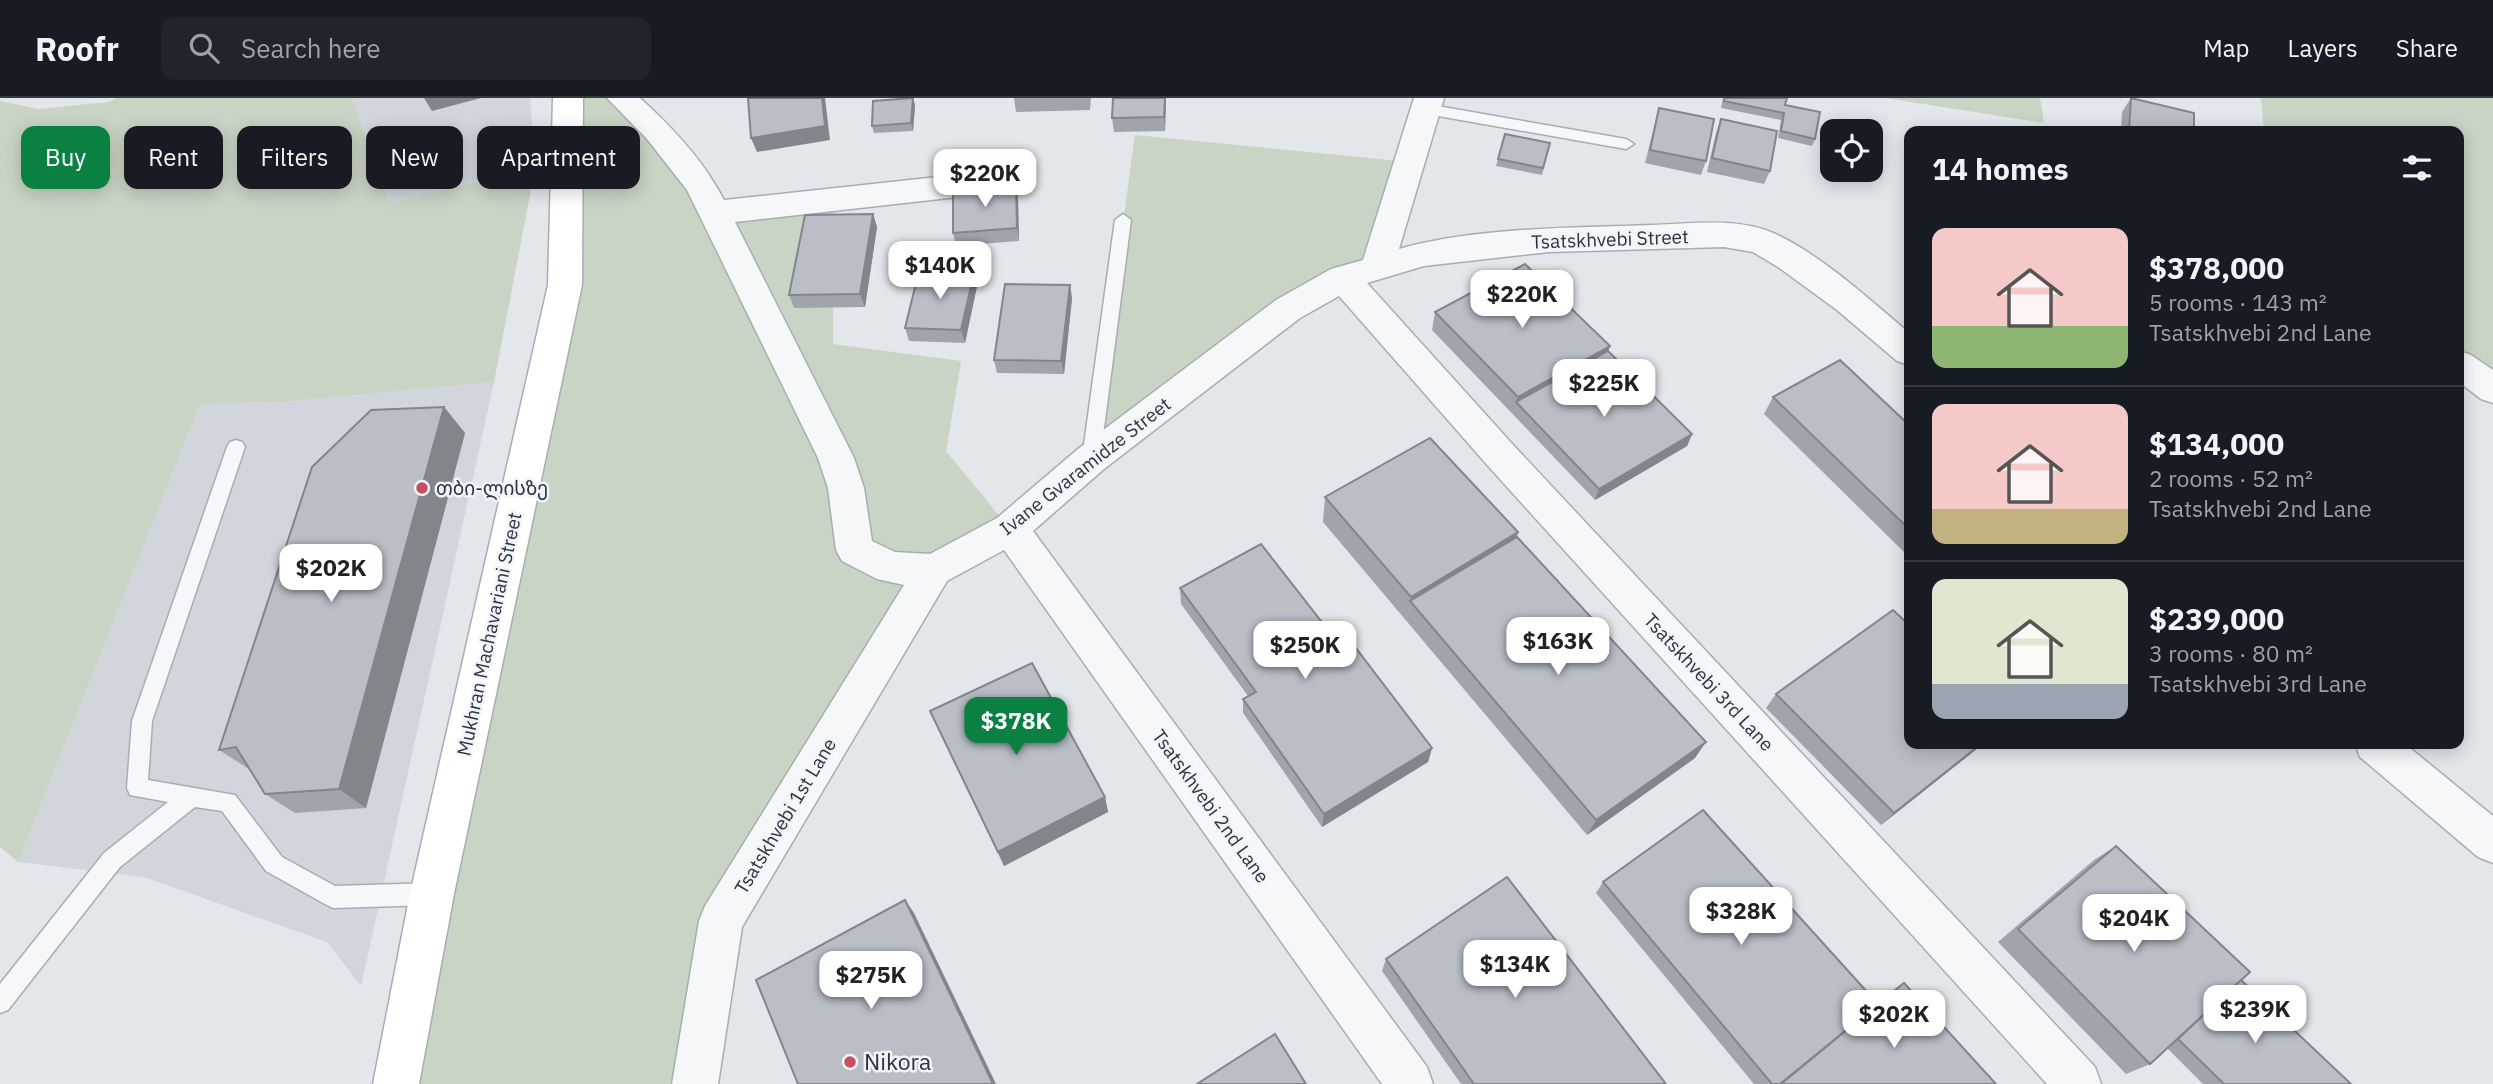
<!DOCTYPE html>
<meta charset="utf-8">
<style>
:root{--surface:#171b24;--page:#20242c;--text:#f1f3f6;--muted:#9ea1a6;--line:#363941;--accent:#0b8043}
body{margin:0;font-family:"IBM Plex Sans","Noto Sans Georgian",sans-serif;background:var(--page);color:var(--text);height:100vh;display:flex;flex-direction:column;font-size:26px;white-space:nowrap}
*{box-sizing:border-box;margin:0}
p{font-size:23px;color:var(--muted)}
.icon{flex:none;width:38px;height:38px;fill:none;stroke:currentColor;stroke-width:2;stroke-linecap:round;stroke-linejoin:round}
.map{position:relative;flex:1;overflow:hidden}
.details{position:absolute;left:1904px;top:28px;width:560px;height:623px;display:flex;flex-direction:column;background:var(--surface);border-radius:14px;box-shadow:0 4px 18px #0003}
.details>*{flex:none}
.guide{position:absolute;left:21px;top:28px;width:665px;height:63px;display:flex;gap:14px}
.fabs{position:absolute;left:1820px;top:21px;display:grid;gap:14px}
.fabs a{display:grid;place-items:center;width:63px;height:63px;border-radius:14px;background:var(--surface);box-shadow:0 4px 18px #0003;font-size:35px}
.price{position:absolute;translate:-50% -60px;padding:0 16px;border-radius:14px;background:#fff;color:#222;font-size:23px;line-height:46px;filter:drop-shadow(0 2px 4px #0008)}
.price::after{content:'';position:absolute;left:50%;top:42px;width:21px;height:16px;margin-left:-10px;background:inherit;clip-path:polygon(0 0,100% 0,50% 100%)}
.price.on{background:var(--accent);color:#fff}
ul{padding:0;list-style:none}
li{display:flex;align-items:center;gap:21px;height:175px;padding:0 28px}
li+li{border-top:2px solid var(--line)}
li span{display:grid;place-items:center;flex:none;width:196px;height:140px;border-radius:14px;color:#555}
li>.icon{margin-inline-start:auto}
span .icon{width:84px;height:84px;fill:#fffc;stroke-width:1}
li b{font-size:30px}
h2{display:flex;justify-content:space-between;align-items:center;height:84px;padding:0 28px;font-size:30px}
.chip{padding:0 24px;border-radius:14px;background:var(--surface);box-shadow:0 4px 18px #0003;font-size:24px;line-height:63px}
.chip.on{background:var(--accent);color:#fff}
header{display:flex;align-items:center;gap:42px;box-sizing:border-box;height:98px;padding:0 35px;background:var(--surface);border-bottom:2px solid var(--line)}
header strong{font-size:33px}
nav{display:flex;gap:38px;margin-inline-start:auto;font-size:24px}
.search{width:490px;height:63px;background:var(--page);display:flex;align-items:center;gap:18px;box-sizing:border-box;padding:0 24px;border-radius:14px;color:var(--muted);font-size:26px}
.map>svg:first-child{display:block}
.built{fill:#d1d5dc}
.green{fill:#c8d4c4}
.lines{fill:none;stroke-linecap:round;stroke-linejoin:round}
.service-casing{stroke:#a8adb4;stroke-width:3}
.minor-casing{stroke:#a8adb4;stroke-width:3}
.secondary-casing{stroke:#a8adb4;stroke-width:3}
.service{fill:#f5f7f9;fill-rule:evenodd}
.minor{fill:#f5f7f9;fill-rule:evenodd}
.secondary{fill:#fff;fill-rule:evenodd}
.wall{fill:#a0a4ab}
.shaded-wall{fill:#82868b}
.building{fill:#babfc7;stroke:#82868b;stroke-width:2}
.poi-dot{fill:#c75061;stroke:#f2f5f8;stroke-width:2.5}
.labels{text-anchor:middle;stroke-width:5;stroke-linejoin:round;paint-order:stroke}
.street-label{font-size:19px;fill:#2c3342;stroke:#f2f5f8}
.poi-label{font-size:19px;fill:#2c3342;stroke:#f2f5f8;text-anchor:start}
.near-poi-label{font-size:23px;fill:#2c3342;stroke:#f2f5f8;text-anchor:start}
</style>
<header>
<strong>Roofr</strong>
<div class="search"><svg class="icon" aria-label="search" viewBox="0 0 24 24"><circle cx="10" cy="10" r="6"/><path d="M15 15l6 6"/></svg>Search here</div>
<nav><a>Map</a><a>Layers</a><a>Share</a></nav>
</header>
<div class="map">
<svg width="2493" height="986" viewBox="0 0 2493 986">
<rect width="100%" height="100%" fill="#e3e6ea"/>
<!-- built -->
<g class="built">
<path d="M352 0H530L535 71 389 106Z"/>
<path d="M494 284 361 888 327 844 144 779 18 764 200 306 281 304Z"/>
</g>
<!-- green -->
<g class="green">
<path d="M116 0H352L389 105 535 71 494 284 281 304 200 306 18 764 0 749V3L39 11 109 4Z"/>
<path d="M568 0H622L714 115 834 101 833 246 961 263 946 353 1010 431 934 472 721 823 695 986H393L565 187Z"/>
<path d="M1886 0H2040L2044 25Z"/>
<path d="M2261 0H2493V291L2459 266V33H2264Z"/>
<path d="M1135 37 1410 64 1377 170 1280 199 1091 361Z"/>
</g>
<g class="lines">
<!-- service casing -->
<g class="service-casing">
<g id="service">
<path d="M1426 6 1626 41 1634 46 1626 51 1421 15 1418 11Z"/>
<path d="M1123 116 1131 122 1100 361 1097 366 1091 368 1085 366 1082 361 1115 122Z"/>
<path d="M236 342 242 344 245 349 152 623 148 682 235 697 282 759 335 788 432 785 440 789 443 796 440 803 432 807 333 810 325 806 266 773 222 713 195 709 120 769 8 912 0 915V886L104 755 168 704 130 697 127 690 132 623 227 349 230 344Z"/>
</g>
</g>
<!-- minor casing -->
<g class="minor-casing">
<g id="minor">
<path d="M607 0H640C673 30 704 63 724 102L1002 72 1013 75 1018 83 1013 91 1002 94 735 124 854 360 864 390 872 443 895 454 930 456 997 420 1078 351 1276 202 1331 171 1363 162 1414 0H1444L1399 151C1475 129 1573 130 1652 127 1690 126 1736 119 1773 135 1819 155 1870 202 1909 235V267L1897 263 1837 212 1778 169 1753 154 1724 149 1549 154 1424 168 1367 185 1515 349 2095 969 2101 986H2047L1489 369 1339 198 1300 220 1104 371 1033 433 1427 969 1433 986H1382L1004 452 947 483 742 829 718 986H672L699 823 705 808 904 487 877 481 842 463 836 452 828 390 818 360 687 92 647 41Z"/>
<path d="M2459 253 2471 257 2493 272V305L2481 301 2459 284Z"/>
<path d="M2355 646H2405L2493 718V765L2478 759 2360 659Z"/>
</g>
</g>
<!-- secondary casing -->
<g class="secondary-casing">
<path id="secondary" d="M553 0H583L582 187 454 796 419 986H373L410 796 548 187Z"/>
</g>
<!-- service -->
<use href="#service" class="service"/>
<!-- minor -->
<use href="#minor" class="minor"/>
<!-- secondary -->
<use href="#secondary" class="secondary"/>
</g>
<!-- wall -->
<g class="wall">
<path d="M1014 0H1091L1090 12 1016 14Z"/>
<path d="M1113 0H1166L1165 33 1114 34 1112 20Z"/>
<path d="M1723 0H1787L1785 7 1815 41 1812 48 1778 40 1781 22 1721 10Z"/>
<path d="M2131 0 2194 33H2121L2122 14Z"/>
<path d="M915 7 913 33 874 35 872 28Z"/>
<path d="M1659 10 1706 63 1701 77 1645 65Z"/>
<path d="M1721 21 1770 73 1764 86 1707 74 1716 35Z"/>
<path d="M1550 45 1542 77 1496 68 1498 61Z"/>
<path d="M1018 100 1019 143 956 148 953 135Z"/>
<path d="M873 116 877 129 865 209 794 210 789 197Z"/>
<path d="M974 175 977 188 965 245 909 243 905 230Z"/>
<path d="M1072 200 1064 276 997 275 994 262Z"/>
<path d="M1435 214 1610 248 1608 253 1692 336 1687 348 1595 402 1432 232Z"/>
<path d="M1773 299 1909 327V459L1764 316Z"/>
<path d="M444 309 465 335 366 710 295 715 265 696 249 671 219 652Z"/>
<path d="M1325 399 1518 434 1517 439 1695 660 1587 737 1323 424Z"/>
<path d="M1180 490 1339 546 1432 650 1428 664 1322 729 1243 615V601L1248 598 1181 506Z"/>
<path d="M1776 596 1909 646H1983L1881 727 1766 610Z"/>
<path d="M930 613 1105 699 1108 714 1004 768Z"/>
<path d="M2116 748 2241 882 2351 986H2203L2167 950 2150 966 2126 976 1998 844 2094 762Z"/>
<path d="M1603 784 1876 904 1904 885 1996 986H1754L1596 795Z"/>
<path d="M1386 861 1666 986H1461L1382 873Z"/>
</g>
<!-- shaded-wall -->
<g class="shaded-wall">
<path d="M424 0H481L432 13Z"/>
<path d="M822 0H825L830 42 757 54 751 40Z"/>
<path d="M913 0 915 7 913 33 911 25Z"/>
<path d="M1165 0H1166L1165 33 1164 19Z"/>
<path d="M1016 86 1018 100 1019 143 1017 130Z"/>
<path d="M873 116 877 129 865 209 860 196Z"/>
<path d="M974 175 977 188 965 245 961 232Z"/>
<path d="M1070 187 1072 200 1064 276 1061 263Z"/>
<path d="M1610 248 1604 266 1516 304 1518 299Z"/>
<path d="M444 309 465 335 366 710 339 691Z"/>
<path d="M1692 336 1687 348 1595 402 1599 391Z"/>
<path d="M1518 434 1511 458 1410 503 1411 499Z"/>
<path d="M1706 644 1695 660 1587 737 1596 722Z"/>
<path d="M1981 646H1983L1881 727 1894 715Z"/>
<path d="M1432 650 1428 664 1322 729 1324 716Z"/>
<path d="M1105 699 1108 714 1004 768 998 754Z"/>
<path d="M905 802 914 815 996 986H993Z"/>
</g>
<!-- building -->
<g class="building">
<path d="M748 0H822L825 28 751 40Z"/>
<path d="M913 0 911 25 872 28 873 3Z"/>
<path d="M1113 0H1165L1164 19 1112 20Z"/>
<path d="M1724 0H1787L1785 7 1820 14 1815 41 1781 33 1784 15 1724 3Z"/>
<path d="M2131 0 2194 15V33H2129Z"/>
<path d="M1659 10 1714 21 1706 63 1650 52Z"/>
<path d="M1721 21 1777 33 1770 73 1712 60Z"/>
<path d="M1505 36 1550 45 1543 70 1498 61Z"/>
<path d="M1016 86 1017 130 953 135V91Z"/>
<path d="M873 116 860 196 789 197 805 117Z"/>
<path d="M1525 166 1610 248 1518 299 1435 214Z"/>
<path d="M919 173 974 175 961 232 905 230Z"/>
<path d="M1005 186 1070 187 1061 263 994 262Z"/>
<path d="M1608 253 1692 336 1599 391 1516 304Z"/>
<path d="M1840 262 1909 327V431L1773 299Z"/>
<path d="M444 309 339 691 265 696 236 649 219 652 312 369 371 312Z"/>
<path d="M1430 340 1518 434 1411 499 1325 399Z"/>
<path d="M1517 439 1706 644 1596 722 1410 503Z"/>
<path d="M1261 446 1339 546 1349 541 1432 650 1324 716 1243 601 1256 594 1180 490Z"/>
<path d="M1893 512 1909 527V646H1981L1894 715 1776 596Z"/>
<path d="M1032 565 1105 699 998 754 930 613Z"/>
<path d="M1703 712 1878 906 1780 986H1772L1603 784Z"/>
<path d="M2116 748 2250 874 2150 966 2018 831Z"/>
<path d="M1507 779 1666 986H1474L1386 861Z"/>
<path d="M905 802 993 986H798L756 882Z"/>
<path d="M2241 882 2351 986H2224L2178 941Z"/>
<path d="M1904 885 1996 986H1781Z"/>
<path d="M1275 936 1306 986H1197Z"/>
</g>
<!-- markers -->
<g class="poi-dot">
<circle cx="422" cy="390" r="7"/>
<circle cx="850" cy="964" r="7"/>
</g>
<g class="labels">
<!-- street labels -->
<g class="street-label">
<text transform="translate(1610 141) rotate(-2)" y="7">Tsatskhvebi Street</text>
<text transform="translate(1085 368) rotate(-38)" y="7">Ivane Gvaramidze Street</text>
<text transform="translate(489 536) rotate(-78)" y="7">Mukhran Machavariani Street</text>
<text transform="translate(1709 584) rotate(47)" y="7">Tsatskhvebi 3rd Lane</text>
<text transform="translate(1211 708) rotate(54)" y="7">Tsatskhvebi 2nd Lane</text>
<text transform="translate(785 718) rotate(-59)" y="7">Tsatskhvebi 1st Lane</text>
</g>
<!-- poi labels -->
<g class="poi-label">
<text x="436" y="397">თბი-ლისზე</text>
</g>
<!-- near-poi labels -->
<g class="near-poi-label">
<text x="864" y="972">Nikora</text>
</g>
</g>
</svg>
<div class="fabs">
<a><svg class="icon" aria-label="locate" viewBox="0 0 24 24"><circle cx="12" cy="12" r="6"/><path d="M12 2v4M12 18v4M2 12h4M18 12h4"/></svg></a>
</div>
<b class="price" style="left:985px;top:111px">$220K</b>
<b class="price" style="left:940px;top:203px">$140K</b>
<b class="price" style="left:1522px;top:232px">$220K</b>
<b class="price" style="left:1604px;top:321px">$225K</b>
<b class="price" style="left:331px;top:506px">$202K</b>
<b class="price" style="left:1558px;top:579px">$163K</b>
<b class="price" style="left:1305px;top:583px">$250K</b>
<b class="price on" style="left:1016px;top:659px">$378K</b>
<b class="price" style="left:1741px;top:849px">$328K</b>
<b class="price" style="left:2134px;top:856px">$204K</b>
<b class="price" style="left:1515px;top:902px">$134K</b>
<b class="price" style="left:871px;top:913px">$275K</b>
<b class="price" style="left:2255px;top:947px">$239K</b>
<b class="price" style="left:1894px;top:952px">$202K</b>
<div class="guide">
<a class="chip on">Buy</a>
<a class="chip">Rent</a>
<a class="chip">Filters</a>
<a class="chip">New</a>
<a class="chip">Apartment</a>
</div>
<section class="details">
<h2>14 homes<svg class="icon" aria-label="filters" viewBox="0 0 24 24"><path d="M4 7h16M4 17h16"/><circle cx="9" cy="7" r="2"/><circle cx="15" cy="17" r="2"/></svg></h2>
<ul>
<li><span style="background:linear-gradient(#f6c9c9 70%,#8fb573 0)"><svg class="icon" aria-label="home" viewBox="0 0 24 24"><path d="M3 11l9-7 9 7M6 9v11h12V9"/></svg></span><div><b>$378,000</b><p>5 rooms · 143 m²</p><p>Tsatskhvebi 2nd Lane</p></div></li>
<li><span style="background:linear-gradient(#f6c9c9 75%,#c2b280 0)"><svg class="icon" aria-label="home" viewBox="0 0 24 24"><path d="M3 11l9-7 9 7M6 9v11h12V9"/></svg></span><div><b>$134,000</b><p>2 rooms · 52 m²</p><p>Tsatskhvebi 2nd Lane</p></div></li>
<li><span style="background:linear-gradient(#dfe7d0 75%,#9aa5b1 0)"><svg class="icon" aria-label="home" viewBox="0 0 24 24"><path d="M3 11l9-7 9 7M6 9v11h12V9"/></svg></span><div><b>$239,000</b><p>3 rooms · 80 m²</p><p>Tsatskhvebi 3rd Lane</p></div></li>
</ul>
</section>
</div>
